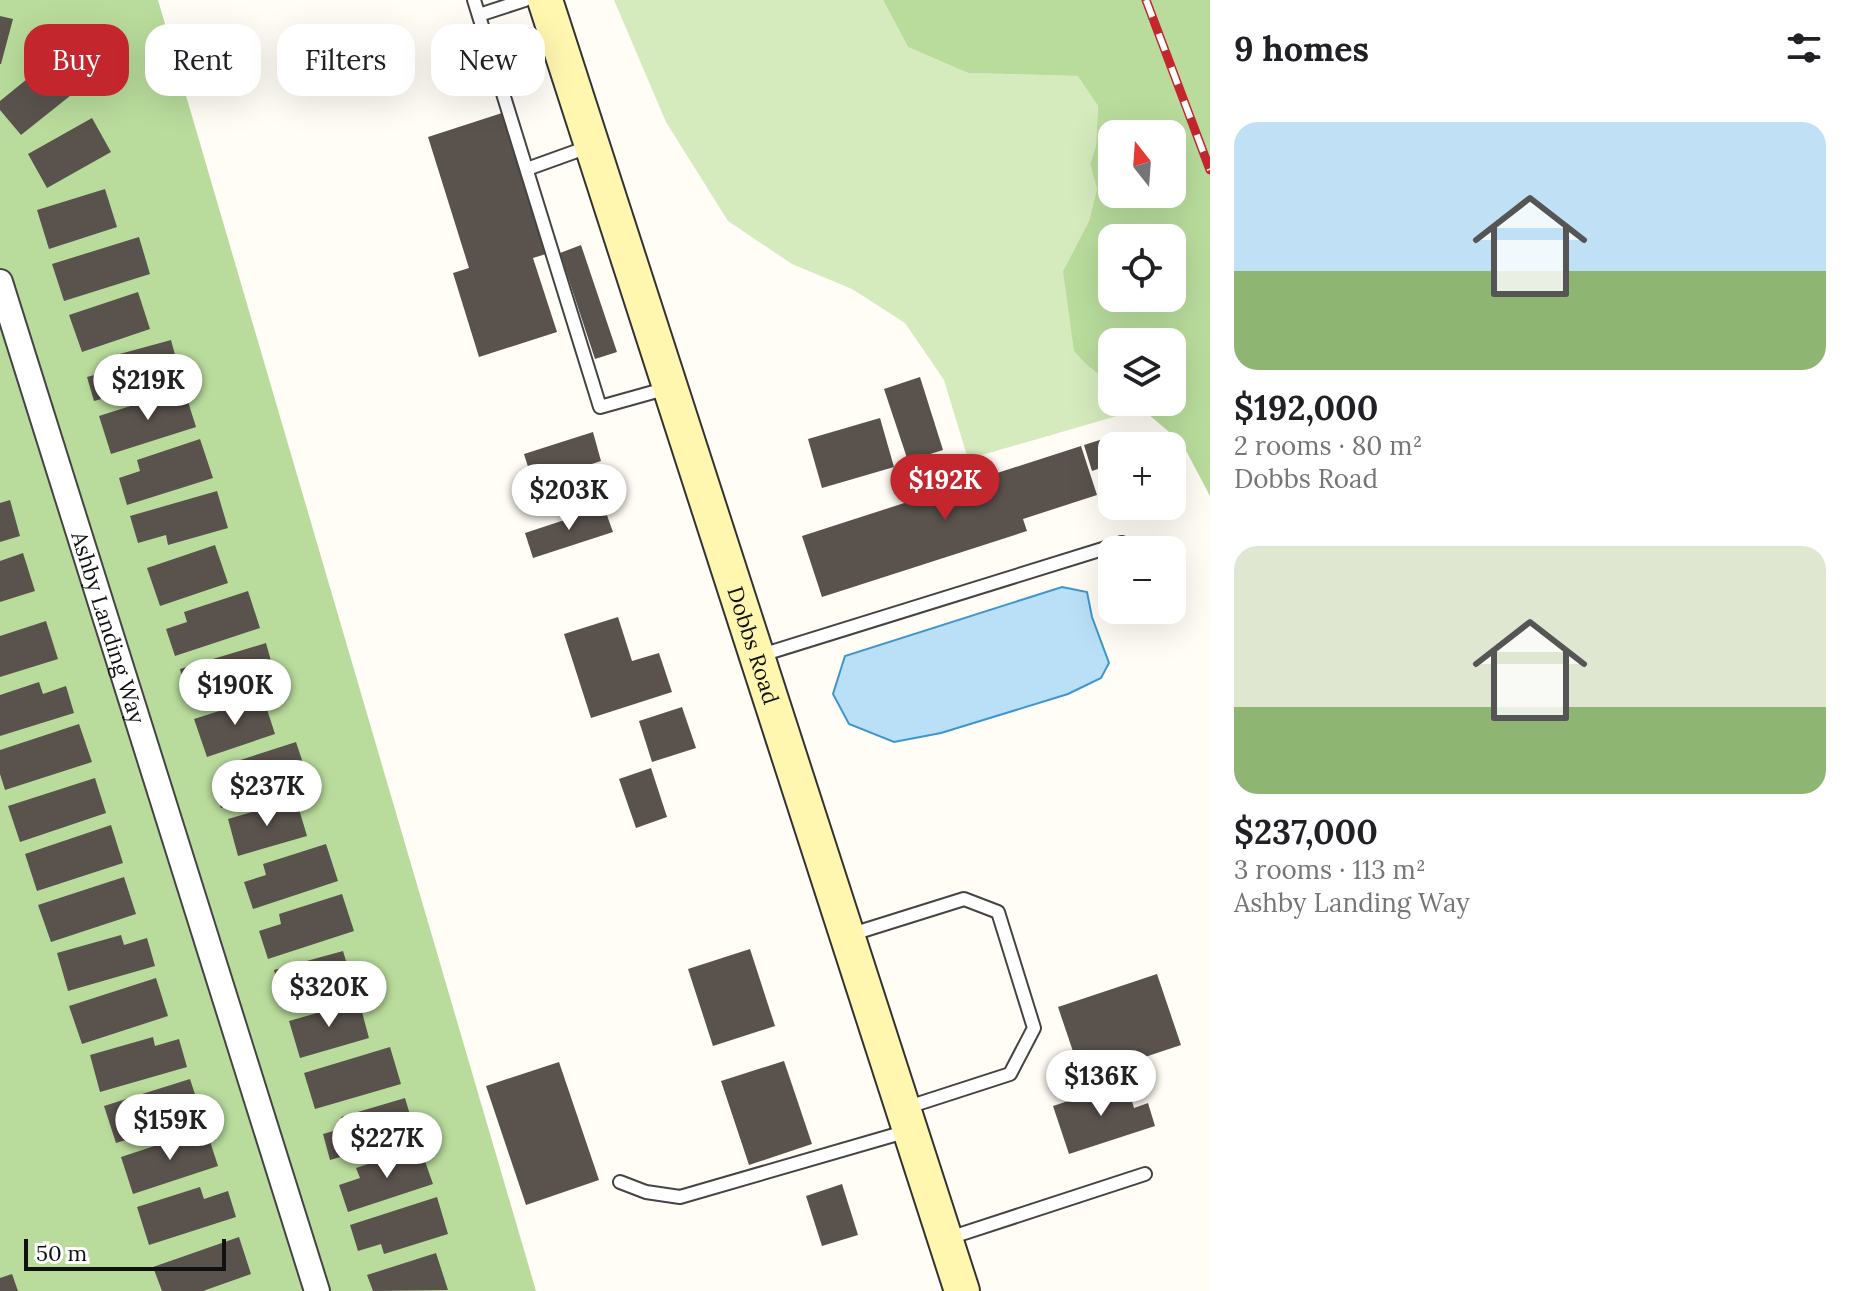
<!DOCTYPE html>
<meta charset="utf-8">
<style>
:root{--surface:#fff;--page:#f6f6f6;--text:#202124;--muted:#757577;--accent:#c4262e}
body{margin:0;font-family:Lora,serif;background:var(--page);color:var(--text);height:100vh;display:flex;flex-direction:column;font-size:30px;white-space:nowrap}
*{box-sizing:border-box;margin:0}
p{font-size:26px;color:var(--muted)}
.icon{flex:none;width:44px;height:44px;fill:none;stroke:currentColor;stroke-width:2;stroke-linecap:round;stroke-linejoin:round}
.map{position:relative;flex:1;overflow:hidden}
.panel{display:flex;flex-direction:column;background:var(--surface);width:640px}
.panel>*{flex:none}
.guide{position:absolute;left:24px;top:24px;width:760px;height:72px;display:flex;gap:16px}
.needle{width:52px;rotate:343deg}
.tools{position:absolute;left:1098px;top:120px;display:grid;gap:16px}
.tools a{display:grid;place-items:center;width:88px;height:88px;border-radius:16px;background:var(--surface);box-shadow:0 8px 32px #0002;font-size:40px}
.scale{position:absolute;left:24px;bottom:20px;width:202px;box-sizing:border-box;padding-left:8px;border:4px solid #111;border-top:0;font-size:22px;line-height:28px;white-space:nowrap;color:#111;-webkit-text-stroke:6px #fff;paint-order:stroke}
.price{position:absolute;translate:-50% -68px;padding:0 18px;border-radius:28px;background:#fff;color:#222;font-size:26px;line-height:52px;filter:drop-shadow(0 2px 4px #0008)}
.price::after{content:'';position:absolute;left:50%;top:48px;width:24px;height:18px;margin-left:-12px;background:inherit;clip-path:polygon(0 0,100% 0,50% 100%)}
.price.selected{background:var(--accent);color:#fff}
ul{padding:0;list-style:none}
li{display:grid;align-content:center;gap:16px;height:424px;padding:0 24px}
li span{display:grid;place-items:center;height:248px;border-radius:24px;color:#555}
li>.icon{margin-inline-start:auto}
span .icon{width:144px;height:144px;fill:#fffc;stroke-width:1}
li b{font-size:34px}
h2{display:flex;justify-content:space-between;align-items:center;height:96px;padding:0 24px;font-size:34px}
.tag{padding:0 28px;border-radius:24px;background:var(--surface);box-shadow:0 8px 32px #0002;font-size:28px;line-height:72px}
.tag.selected{background:var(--accent);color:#fff}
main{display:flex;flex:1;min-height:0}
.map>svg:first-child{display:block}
.green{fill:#d5ebbd}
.forest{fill:#b9dc9c;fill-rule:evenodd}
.water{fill:#b9e0f7;stroke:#3f96cf;stroke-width:2}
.building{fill:#5a524d}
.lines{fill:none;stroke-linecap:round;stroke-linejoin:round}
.lane-casing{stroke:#444;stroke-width:16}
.street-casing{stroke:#444;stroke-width:28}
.secondary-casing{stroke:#333;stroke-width:38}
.lane{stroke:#fff;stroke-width:12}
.street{stroke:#fff;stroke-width:24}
.secondary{stroke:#fff6b0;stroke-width:34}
.rail-casing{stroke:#c4262e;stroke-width:9}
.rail{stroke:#fff;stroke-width:6;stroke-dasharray:18;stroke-linecap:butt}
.labels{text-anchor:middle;stroke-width:8;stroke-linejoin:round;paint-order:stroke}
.street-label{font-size:22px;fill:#111;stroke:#fff}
</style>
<main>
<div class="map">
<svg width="1210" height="1291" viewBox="0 0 1210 1291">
<rect width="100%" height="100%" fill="#fffdf5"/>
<!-- green -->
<path class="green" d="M614 0H883L908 47 968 73 1079 76 1098 106 1096 146 1090 164 1097 189 1089 221 1063 271 1087 365 1112 385V402H1134L1141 409 968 459 944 380 905 323 852 289 792 264 728 221 666 122Z"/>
<!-- forest -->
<g class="forest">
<path d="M0 0H158L536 1291H0Z"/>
<path d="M883 0H1210V496L1182 443 1134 402H1172V342H1112V385L1087 365 1074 351 1063 271 1089 221 1097 189 1090 164 1096 146 1098 106 1078 76 968 73 908 47ZM1112 134H1172V194H1112ZM1112 238H1172V298H1112Z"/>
</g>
<!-- water -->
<path class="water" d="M1062 587 1087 592 1092 617 1109 663 1101 678 1068 694 941 733 894 742 849 724 833 694 845 656Z"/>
<!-- building -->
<g class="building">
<path d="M0 16 13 19 1 64H0Z"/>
<path d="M64 49 90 80 21 135 0 110V101Z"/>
<path d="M502 113 546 254 533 258 557 332 479 357 453 273 469 268 428 137Z"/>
<path d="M92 118 111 152 47 188 28 154Z"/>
<path d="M105 189 117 227 49 249 37 210Z"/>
<path d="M139 237 150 274 64 301 52 264Z"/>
<path d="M581 245 617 352 595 359 560 253Z"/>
<path d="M138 292 150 329 82 352 69 315Z"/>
<path d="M171 340 181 377 94 401 87 377 109 371 105 358Z"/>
<path d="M920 377 943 450 908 461 884 389Z"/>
<path d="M184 389 196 427 111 454 99 416Z"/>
<path d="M880 418 894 467 822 488 808 439Z"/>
<path d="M593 432 601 461 533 483 524 454Z"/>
<path d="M1125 432 1129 446H1112V464L1092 471 1084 445Z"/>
<path d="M200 439 213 478 127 505 119 478 140 471 137 460Z"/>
<path d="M1081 446 1097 495 1023 519 1027 531 822 597 802 536Z"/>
<path d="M217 491 228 528 168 545 166 535 138 543 130 516Z"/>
<path d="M10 500 20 536 0 542V503Z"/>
<path d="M604 507 613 532 533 558 525 533Z"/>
<path d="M215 545 228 583 160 606 147 568Z"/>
<path d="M23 553 35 591 0 602V561Z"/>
<path d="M248 591 260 628 175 656 166 629 187 622 184 612Z"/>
<path d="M618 617 632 661 659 653 672 692 591 718 564 634Z"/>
<path d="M46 621 58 659 0 677V636Z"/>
<path d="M266 643 276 679 190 704 180 669Z"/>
<path d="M39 682 43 694 66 686 74 713 0 736V695Z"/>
<path d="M263 697 275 734 207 757 194 719Z"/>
<path d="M682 707 696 748 652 762 639 721Z"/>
<path d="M79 724 92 762 5 790 0 774V750Z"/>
<path d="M296 742 308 778 221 808 212 781 235 773 231 763Z"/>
<path d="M651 768 667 817 636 828 619 779Z"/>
<path d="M95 778 106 813 20 842 8 806Z"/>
<path d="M296 799 307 836 238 856 228 819Z"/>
<path d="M111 825 123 863 37 891 25 854Z"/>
<path d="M326 844 338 881 253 909 244 882 266 875 263 864Z"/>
<path d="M124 877 136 914 51 942 38 905Z"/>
<path d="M342 894 354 931 268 959 259 931 281 924 279 914Z"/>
<path d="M121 935 124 945 147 938 155 966 68 991 57 953Z"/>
<path d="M750 949 775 1026 713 1046 688 969Z"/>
<path d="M343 951 354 988 284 1007 274 970Z"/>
<path d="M1157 974 1181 1045 1082 1078 1058 1007Z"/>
<path d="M156 978 168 1016 82 1044 69 1006Z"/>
<path d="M359 1001 369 1038 300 1058 289 1021Z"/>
<path d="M153 1037 155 1046 179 1039 187 1067 100 1092 90 1055Z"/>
<path d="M390 1047 401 1084 315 1109 304 1073Z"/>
<path d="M784 1061 812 1144 749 1165 721 1081Z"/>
<path d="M559 1062 599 1180 526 1205 486 1086Z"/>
<path d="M190 1079 202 1116 116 1143 104 1106Z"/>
<path d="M1126 1082 1134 1108 1148 1103 1155 1126 1069 1154 1053 1106Z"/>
<path d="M405 1098 416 1135 330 1160 323 1134 344 1128 341 1117Z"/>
<path d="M206 1129 218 1166 133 1194 121 1157Z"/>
<path d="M420 1147 433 1184 348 1212 339 1185 360 1178 356 1168Z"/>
<path d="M842 1184 858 1235 822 1246 806 1196Z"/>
<path d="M200 1187 204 1199 228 1191 236 1217 149 1245 137 1207Z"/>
<path d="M437 1197 448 1234 384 1254 381 1244 358 1251 350 1225Z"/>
<path d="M239 1237 251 1274 203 1291H162L153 1267Z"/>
<path d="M436 1253 448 1290 373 1291 367 1275Z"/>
<path d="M12 1274 18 1291H0V1278Z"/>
</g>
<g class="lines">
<!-- lane casing -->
<g class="lane-casing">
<g id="lane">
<path d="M474 0 600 407 668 388"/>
<path d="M479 15 525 0"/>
<path d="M527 169 588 147"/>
<path d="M758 656 1122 543"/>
<path d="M849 935 964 899 998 912 1034 1028 1010 1074 905 1108"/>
<path d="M620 1182 646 1192 680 1197 908 1131"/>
<path d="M949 1238 1145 1174"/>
</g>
</g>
<!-- street casing -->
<g class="street-casing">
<g id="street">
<path id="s1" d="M0 282 317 1291"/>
</g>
</g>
<!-- secondary casing -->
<g class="secondary-casing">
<g id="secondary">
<path id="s2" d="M545 0 962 1291"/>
</g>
</g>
<!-- lane -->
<use href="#lane" class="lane"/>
<!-- street -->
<use href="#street" class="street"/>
<!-- secondary -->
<use href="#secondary" class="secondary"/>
<!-- rail casing -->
<g class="rail-casing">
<path id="rail" d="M1146 0 1210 170"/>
</g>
<!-- rail -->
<use href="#rail" class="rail"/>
</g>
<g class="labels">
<!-- street labels -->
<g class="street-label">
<text dy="8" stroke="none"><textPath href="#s1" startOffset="362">Ashby Landing Way</textPath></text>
<text dy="8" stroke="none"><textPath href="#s2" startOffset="678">Dobbs Road</textPath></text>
</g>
</g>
</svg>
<div class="tools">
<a><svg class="needle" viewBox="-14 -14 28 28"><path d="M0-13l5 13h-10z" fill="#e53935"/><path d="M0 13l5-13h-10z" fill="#757577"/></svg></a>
<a><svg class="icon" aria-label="locate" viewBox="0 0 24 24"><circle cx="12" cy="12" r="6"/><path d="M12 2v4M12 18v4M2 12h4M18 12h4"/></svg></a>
<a><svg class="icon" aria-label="layers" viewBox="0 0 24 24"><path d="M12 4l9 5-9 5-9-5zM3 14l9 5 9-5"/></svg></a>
<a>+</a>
<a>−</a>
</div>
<div class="scale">50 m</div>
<b class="price" style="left:148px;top:422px">$219K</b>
<b class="price selected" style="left:945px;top:522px">$192K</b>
<b class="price" style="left:569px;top:532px">$203K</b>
<b class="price" style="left:235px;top:727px">$190K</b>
<b class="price" style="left:267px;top:828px">$237K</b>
<b class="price" style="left:329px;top:1029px">$320K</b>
<b class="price" style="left:1101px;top:1118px">$136K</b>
<b class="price" style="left:170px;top:1162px">$159K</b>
<b class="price" style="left:387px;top:1180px">$227K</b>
<div class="guide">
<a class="tag selected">Buy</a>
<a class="tag">Rent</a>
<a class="tag">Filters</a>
<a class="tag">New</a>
</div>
</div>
<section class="panel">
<h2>9 homes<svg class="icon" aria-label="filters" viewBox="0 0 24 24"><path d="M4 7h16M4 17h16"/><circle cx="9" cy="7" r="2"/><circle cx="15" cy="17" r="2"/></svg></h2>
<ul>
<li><span style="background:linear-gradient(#bfe0f5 60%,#8fb573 0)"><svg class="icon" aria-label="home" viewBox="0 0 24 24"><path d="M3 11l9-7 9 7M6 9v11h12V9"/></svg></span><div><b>$192,000</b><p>2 rooms · 80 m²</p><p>Dobbs Road</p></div></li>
<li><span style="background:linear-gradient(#dfe7d0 65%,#8fb573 0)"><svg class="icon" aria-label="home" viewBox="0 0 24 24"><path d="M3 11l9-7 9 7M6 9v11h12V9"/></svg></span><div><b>$237,000</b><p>3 rooms · 113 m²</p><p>Ashby Landing Way</p></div></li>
</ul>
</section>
</main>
